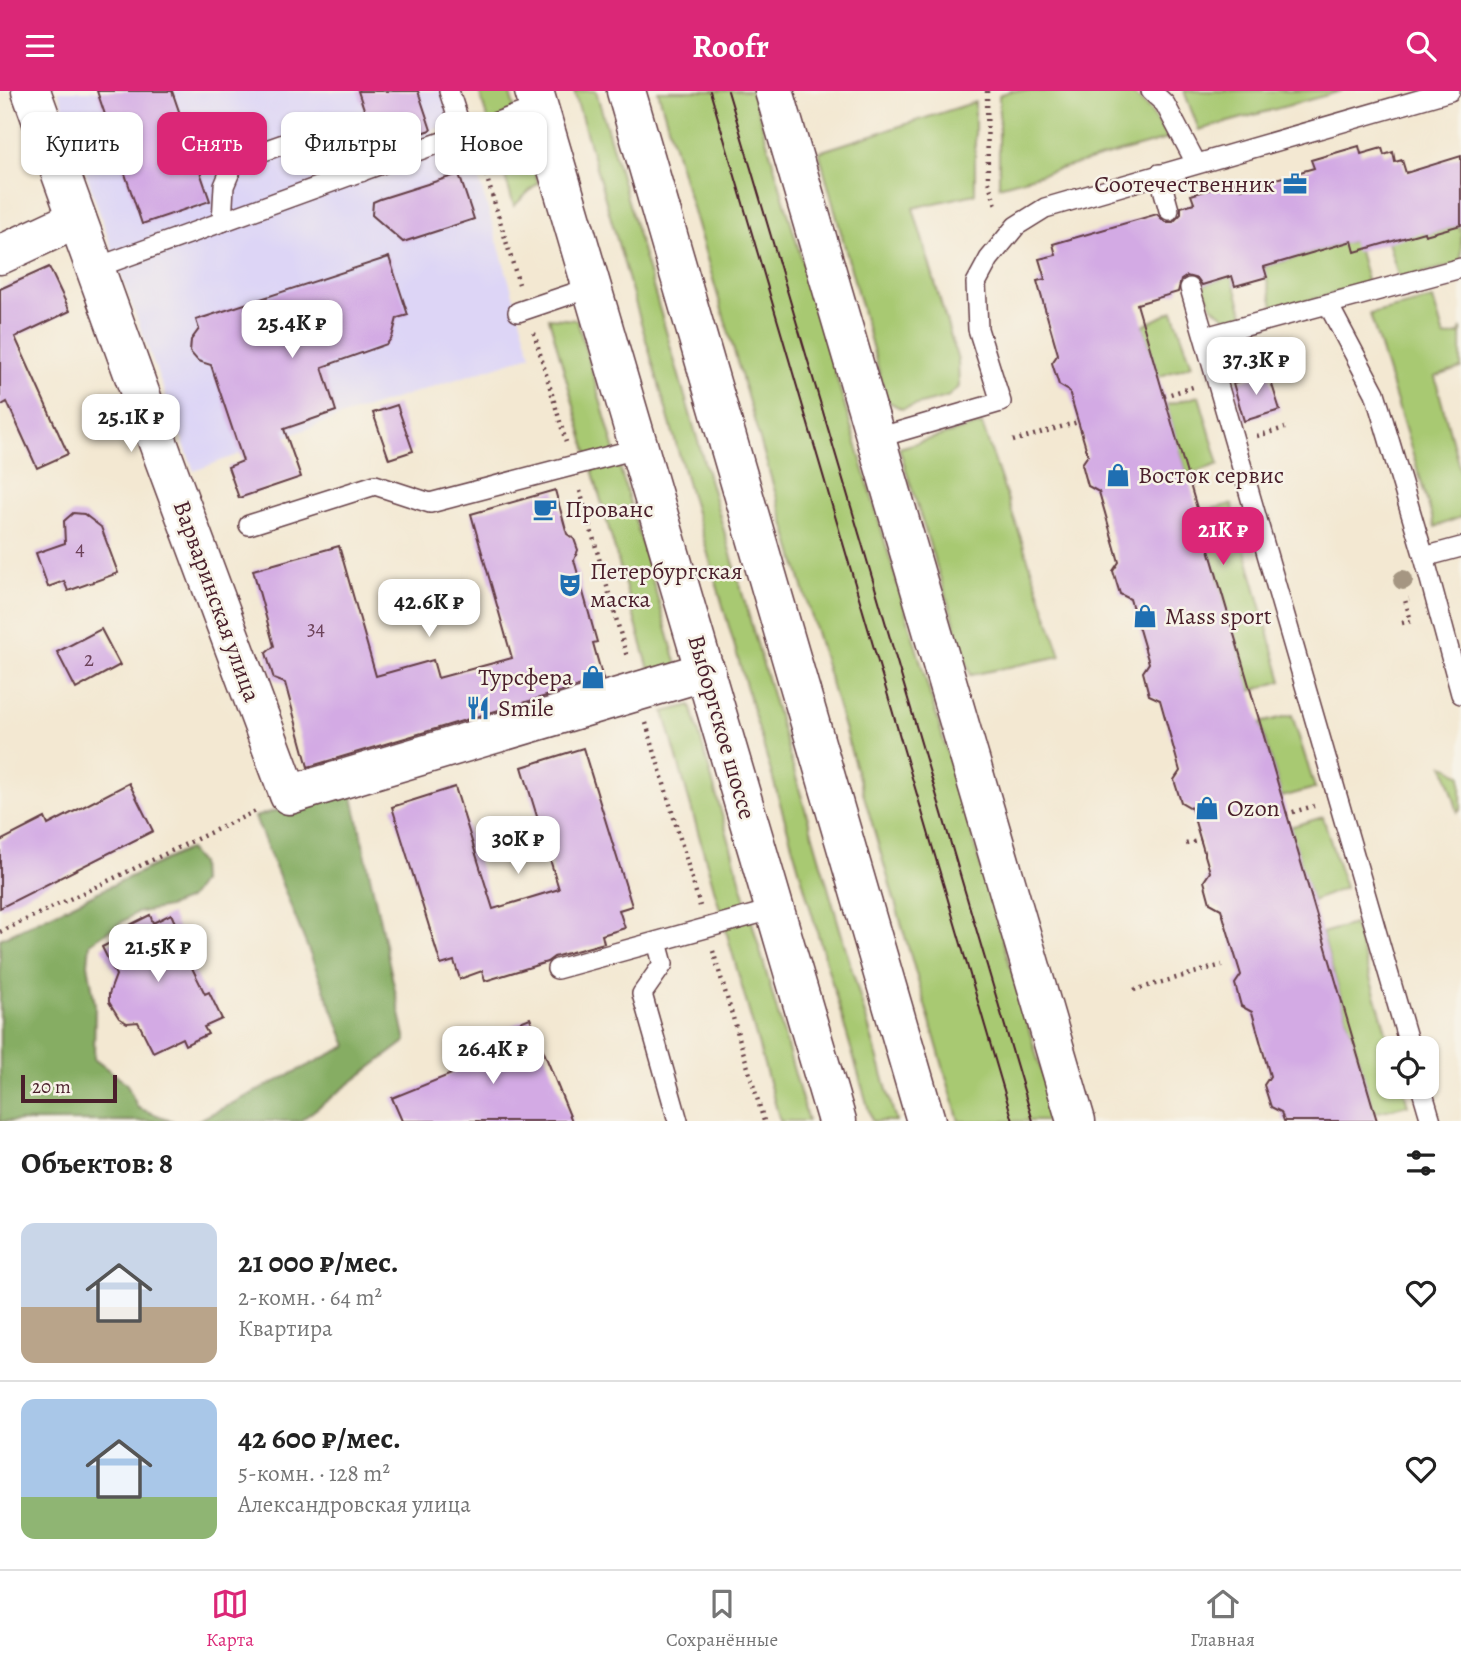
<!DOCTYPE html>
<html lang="ru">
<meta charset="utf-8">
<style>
:root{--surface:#fff;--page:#f2f2f2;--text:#222;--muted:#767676;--line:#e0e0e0;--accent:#db2777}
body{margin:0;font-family:Alegreya,serif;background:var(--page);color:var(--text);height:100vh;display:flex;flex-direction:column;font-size:26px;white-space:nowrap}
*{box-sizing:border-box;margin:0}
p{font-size:23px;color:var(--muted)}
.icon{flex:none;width:38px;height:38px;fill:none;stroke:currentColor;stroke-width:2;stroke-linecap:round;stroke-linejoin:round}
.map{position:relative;height:1030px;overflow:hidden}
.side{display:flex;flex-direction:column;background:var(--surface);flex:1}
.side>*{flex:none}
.hud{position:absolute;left:21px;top:21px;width:700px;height:63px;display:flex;gap:14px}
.tools{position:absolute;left:1376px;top:945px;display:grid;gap:14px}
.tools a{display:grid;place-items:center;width:63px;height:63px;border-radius:14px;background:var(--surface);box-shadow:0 2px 5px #0004;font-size:35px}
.scale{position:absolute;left:21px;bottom:18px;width:96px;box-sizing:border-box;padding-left:7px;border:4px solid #4a1f2b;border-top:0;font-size:19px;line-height:24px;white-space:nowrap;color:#4a1f2b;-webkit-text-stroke:5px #f7f3e8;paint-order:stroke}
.price{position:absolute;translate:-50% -60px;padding:0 16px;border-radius:14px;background:#fff;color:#222;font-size:23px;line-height:46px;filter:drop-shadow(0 2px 4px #0008)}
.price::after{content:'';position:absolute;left:50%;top:42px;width:21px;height:16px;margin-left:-10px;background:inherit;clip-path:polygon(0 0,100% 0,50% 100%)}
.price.on{background:var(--accent);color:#fff}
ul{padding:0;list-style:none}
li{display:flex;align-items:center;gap:21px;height:175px;padding:0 21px}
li+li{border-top:2px solid var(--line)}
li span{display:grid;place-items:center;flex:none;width:196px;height:140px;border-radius:14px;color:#555}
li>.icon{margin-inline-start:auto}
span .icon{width:84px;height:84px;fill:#fffc;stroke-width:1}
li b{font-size:30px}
h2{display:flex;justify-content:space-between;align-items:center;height:84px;padding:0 21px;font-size:30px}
.tag{padding:0 24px;border-radius:14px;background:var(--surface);box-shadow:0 2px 5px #0004;font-size:24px;line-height:63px}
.tag.on{background:var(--accent);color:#fff}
header{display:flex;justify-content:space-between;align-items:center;height:91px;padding:0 21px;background:var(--accent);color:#fff;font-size:32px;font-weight:700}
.tab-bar{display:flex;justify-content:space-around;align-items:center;height:98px;border-top:2px solid var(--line);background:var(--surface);font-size:19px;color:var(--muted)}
.tab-bar a{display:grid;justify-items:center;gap:4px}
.tab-bar .on{color:var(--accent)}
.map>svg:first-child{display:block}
.built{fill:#ddd5f6}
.green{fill:#a8c972;stroke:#79744e;stroke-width:2}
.forest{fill:#86ad64;stroke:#686648;stroke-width:2}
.building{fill:#d3aae4}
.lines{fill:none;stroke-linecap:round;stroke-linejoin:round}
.service-casing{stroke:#633d44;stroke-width:22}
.minor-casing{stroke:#633d44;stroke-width:41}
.primary-casing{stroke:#633d44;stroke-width:41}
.path{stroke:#633d44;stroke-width:4.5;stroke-dasharray:2 5;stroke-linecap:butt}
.service{stroke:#fff;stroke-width:19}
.minor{stroke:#fff;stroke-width:38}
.primary{stroke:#fff;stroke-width:38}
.tram{stroke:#4a1f2b;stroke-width:2}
.tree{fill:#a59682}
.labels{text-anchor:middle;stroke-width:5;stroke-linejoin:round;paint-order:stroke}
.number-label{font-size:21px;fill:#6c4259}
.poi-label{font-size:24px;fill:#4a1f2b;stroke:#f7f3e8;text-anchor:start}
.street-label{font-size:24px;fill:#4a1f2b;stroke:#f7f3e8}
</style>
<header><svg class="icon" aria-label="menu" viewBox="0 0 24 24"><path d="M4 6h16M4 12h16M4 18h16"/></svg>Roofr<svg class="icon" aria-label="search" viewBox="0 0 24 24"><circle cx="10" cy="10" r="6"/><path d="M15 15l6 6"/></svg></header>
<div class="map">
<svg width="1461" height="1030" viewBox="0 0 1461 1030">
<rect width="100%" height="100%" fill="#f7f3e8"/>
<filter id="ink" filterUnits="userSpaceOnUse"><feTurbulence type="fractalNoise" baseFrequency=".0143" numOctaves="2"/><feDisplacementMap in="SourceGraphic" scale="14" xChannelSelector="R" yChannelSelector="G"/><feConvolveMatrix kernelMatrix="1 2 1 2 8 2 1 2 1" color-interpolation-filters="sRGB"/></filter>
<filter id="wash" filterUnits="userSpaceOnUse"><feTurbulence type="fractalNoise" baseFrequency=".00686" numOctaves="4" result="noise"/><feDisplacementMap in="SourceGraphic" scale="28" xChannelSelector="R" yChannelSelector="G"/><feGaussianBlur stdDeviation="1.57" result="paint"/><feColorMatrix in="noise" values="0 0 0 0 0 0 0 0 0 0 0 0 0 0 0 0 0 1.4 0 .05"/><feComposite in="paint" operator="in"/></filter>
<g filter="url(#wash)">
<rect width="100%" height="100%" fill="#f3e8d2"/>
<!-- built -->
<path class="built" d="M58 0H444L454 32 432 39 442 77 473 68 531 264 339 326 194 380 122 187Z"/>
<!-- green -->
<g class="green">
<path d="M479 0H509L538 92 514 115Z"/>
<path d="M574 0H596L896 1030H872Z"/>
<path d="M658 0H752L1056 1030H959Z"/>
<path d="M1011 0H1128C1146 11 1158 29 1167 48L999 95V4Z"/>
<path d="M1184 0H1342L1199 39Z"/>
<path d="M975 11V103L913 117 958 270 959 296 947 306 902 318 887 310 819 61Z"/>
<path d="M1418 122 1425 144 1459 134 1461 142V172L1399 188 1385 140Z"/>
<path d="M1352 150 1359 160 1368 193 1274 219 1264 176Z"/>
<path d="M1232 185 1244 225 1226 227 1212 215 1202 194Z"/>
<path d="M1433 208 1444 246 1459 243 1461 237V277L1435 286 1461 383V426L1435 436 1370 223Z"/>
<path d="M1173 220 1192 274 1158 286 1143 235Z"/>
<path d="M549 227 577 229 677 574 650 582Z"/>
<path d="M1199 305 1219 373 1187 384 1166 314Z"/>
<path d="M982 333 1061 565 971 584 899 357Z"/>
<path d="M1232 413 1282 590 1250 600 1198 421Z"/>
<path d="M691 614 808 1030H780L664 621Z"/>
<path d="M1292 624 1315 697 1282 706 1260 632Z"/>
<path d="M1444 674 1461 684V718L1458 721Z"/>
<path d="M1323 726 1345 797 1312 810 1290 736Z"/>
<path d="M1354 833 1391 957H1388V996H1403L1408 1014 1374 1022 1322 842Z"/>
</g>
<!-- forest -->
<g class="forest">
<path d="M351 697 406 950 300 1030H197L347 955 255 726Z"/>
<path d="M188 758 200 772 201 791 189 808 168 816 136 822 90 852 88 873 95 913 94 968 126 992 138 1017 173 1030H0V848Z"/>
</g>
<g id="blocks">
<!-- building -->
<g class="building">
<path d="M97 0H172L210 110 142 133Z"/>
<path d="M358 0H418L431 39 377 57Z"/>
<path d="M1359 55 1361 63 1382 57 1384 64 1393 61 1395 71 1402 69 1406 82 1461 65V134L1425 144 1424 141 1355 161 1352 150 1264 176 1267 186 1235 195 1232 185 1202 194 1198 188 1187 185 1181 189 1178 201 1137 213 1377 1030H1284L1281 1021 1271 1016 1264 994 1270 985 1252 921 1241 915 1235 893 1241 884 1221 818 1210 812 1204 790 1210 781 1191 717 1181 711 1174 689 1180 680 1160 609 1149 604 1143 581 1149 572 1130 508 1120 503 1113 480 1119 471 1099 401 1088 395 1082 373 1088 364 1069 300 1059 294 1052 272 1058 263 1037 190 1045 188 1039 168 1056 164 1053 153 1157 123 1165 131H1173L1181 123V116L1194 112 1191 104 1239 90 1241 98 1314 77 1311 69Z"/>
<path d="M459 83 474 128 403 151 372 124 373 111 380 108Z"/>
<path d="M389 166 408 224 397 227 392 246 387 253 322 276 336 320 284 338 301 386 239 407 228 376 243 370 211 274 198 270 190 261 191 249 199 238 196 229Z"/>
<path d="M49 176 70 220 15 246 68 363 37 377 7 311 0 315V198Z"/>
<path d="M1268 281 1280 319 1244 330 1233 292Z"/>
<path d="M397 314 413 360 389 368 373 322Z"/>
<path d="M555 399 567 443 574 448 578 459 574 469 597 551 593 552 603 588 308 676 285 592 274 588 266 562 274 555 253 479 339 455 376 585 433 569 438 587 512 567 471 423Z"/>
<path d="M73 422 84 423 101 436 118 482 68 500 64 490 48 496 36 462 65 452 64 430Z"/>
<path d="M101 538 120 574 76 598 57 561Z"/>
<path d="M583 657 632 815 619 819 625 837 602 844 604 852 554 866 547 871 485 890 482 880 460 888 454 870 441 874 392 716 455 696 493 818 559 798 522 676Z"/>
<path d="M129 692 153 740 0 817V750L45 727 48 734Z"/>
<path d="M171 823 182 847 178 849 205 903 209 901 222 928 204 936 208 943 185 954 182 947 153 961 138 931 127 932 119 927 109 911V903L116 884 102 856 122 846 118 840 150 824 153 832Z"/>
<path d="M530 927 572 1030H402L392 1007 491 967 483 946Z"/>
</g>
</g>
</g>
<g filter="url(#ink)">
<use href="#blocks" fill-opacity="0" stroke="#633d44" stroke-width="2"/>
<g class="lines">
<!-- service casing -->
<g class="service-casing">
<g id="service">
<path d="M449 0 463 43"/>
<path d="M1151 0 1165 13 1196 72"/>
<path d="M1159 83 1169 119"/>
<path d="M222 131 224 95 232 76 244 67 309 44 324 48 339 56 361 81"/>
<path d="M95 177 538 16"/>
<path d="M1190 197 1410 957"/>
<path d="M1328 213 1375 302 1424 466 1461 603"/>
<path d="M518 221 592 196"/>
<path d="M1205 246 1461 177"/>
<path d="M877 347 1001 311 978 238 976 192 989 168 1016 135 1045 117 1450 0"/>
<path d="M249 434 375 394 430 412 640 357"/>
<path d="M1424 466 1461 456"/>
<path d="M657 851 663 873 642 903 678 1030"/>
<path d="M557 878 775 818"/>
<path d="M1421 996 1431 1030"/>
</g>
</g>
<!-- minor casing -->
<g class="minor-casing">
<g id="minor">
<path d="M31 0 164 368 289 704 706 580"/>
<path d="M774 0 1076 1030"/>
<path d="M0 164 77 128"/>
</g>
</g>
<!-- primary casing -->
<g class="primary-casing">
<g id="primary">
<path d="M534 0 837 1030"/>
<path d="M626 0 926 1030"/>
</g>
</g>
<!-- path -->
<g class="path">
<path d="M987 0 988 90 997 117"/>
<path d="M480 64 519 193"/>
<path d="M534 242 566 351"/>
<path d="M1164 305 1193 296"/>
<path d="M1257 345 1285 337"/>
<path d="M1013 350 1078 331"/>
<path d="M580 400 627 566"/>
<path d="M1402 532 1411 530 1405 509 1409 508"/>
<path d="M646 632 700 815"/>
<path d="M1286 723 1314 715"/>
<path d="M1186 753 1201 749"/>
<path d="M0 841 258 719"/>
<path d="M713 860 764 1030"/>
<path d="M1134 899 1222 874"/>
</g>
<!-- service -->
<use href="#service" class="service"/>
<!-- minor -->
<use href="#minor" class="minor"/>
<!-- primary -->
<use href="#primary" class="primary"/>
<!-- tram -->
<g class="tram">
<path d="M710 0 1013 1030"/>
<path d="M728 0 1033 1030"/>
</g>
</g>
<!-- trees -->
<circle class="tree" cx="1403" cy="489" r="10"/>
</g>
<!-- icons -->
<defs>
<g id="office-bare" transform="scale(1.89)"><path d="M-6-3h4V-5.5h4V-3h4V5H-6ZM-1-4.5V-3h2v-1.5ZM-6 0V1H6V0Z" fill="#1f6fb2" stroke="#f7f3e8" stroke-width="2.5" paint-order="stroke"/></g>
<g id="shop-bare" transform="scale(1.89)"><path d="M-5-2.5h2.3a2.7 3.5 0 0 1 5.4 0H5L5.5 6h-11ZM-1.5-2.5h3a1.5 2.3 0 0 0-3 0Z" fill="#1f6fb2" stroke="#f7f3e8" stroke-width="2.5" paint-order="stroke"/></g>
<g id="cafe-bare" transform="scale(1.89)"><path d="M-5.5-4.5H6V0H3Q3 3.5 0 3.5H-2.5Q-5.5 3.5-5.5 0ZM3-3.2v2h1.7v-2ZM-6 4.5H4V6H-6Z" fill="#1f6fb2" stroke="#f7f3e8" stroke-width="2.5" paint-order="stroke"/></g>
<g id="theatre-bare" transform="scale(1.89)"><path d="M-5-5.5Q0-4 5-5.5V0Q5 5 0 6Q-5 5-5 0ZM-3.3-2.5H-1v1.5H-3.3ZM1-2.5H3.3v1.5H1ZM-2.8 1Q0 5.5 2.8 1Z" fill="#1f6fb2" stroke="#f7f3e8" stroke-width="2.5" paint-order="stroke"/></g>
<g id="restaurant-bare" transform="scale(1.89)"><path d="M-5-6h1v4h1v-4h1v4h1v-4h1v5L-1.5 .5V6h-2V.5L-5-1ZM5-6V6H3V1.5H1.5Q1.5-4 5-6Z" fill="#1f6fb2" stroke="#f7f3e8" stroke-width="2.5" paint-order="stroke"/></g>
</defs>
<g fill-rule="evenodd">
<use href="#office-bare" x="1295" y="93"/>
<use href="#shop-bare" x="1118" y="384"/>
<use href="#cafe-bare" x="545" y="418"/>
<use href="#theatre-bare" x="570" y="494"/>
<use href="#shop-bare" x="1145" y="525"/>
<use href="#shop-bare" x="593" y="586"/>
<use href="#restaurant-bare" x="478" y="617"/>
<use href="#shop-bare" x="1207" y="717"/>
</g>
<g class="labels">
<!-- number labels -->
<g class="number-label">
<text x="80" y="464">4</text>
<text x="316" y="544">34</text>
<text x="89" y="575">2</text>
</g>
<!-- poi labels -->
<g class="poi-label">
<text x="1275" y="101" text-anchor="end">Соотечественник</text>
<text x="1138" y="392">Восток сервис</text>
<text x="565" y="426">Прованс</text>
<text x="590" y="488">Петербургская<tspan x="590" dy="28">маска</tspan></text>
<text x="1165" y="533">Mass sport</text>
<text x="573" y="594" text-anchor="end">Турсфера</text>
<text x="498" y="625">Smile</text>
<text x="1227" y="725">Ozon</text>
</g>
<!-- street labels -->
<g class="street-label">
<text transform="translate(217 510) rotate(70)" y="8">Варваринская улица</text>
<text transform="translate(722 636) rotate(74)" y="8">Выборгское шоссе</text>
</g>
</g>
</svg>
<div class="tools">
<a><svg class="icon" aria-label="locate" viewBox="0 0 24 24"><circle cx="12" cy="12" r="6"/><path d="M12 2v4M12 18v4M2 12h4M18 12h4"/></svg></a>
</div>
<div class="scale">20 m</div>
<b class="price" style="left:292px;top:269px">25.4K ₽</b>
<b class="price" style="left:1256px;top:306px">37.3K ₽</b>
<b class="price" style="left:131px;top:363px">25.1K ₽</b>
<b class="price on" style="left:1223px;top:476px">21K ₽</b>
<b class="price" style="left:429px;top:548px">42.6K ₽</b>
<b class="price" style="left:518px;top:785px">30K ₽</b>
<b class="price" style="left:158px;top:893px">21.5K ₽</b>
<b class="price" style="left:493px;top:995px">26.4K ₽</b>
<div class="hud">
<a class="tag">Купить</a>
<a class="tag on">Снять</a>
<a class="tag">Фильтры</a>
<a class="tag">Новое</a>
</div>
</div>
<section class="side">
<h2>Объектов: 8<svg class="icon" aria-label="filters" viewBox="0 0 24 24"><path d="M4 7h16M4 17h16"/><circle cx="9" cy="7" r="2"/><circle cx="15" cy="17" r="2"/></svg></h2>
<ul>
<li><span style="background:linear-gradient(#c9d6e8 60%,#b9a48a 0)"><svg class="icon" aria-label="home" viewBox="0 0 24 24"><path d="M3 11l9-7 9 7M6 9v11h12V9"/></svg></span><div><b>21 000 ₽/мес.</b><p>2-комн. · 64 m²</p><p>Квартира</p></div><svg class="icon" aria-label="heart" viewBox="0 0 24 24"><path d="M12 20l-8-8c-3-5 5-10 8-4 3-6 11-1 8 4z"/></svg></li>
<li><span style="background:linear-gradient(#a9c7e8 70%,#8fb573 0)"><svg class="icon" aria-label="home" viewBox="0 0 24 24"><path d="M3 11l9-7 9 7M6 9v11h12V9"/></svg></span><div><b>42 600 ₽/мес.</b><p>5-комн. · 128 m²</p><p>Александровская улица</p></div><svg class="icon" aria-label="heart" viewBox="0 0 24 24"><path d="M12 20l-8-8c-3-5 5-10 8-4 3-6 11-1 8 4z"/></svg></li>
</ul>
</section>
<nav class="tab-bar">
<a class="on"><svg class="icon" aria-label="map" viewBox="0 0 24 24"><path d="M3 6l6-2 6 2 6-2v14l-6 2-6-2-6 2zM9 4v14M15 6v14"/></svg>Карта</a>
<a><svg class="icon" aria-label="saved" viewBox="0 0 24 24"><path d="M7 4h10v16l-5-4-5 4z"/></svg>Сохранённые</a>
<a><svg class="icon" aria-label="home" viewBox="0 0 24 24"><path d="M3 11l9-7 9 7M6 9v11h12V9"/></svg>Главная</a>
</nav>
